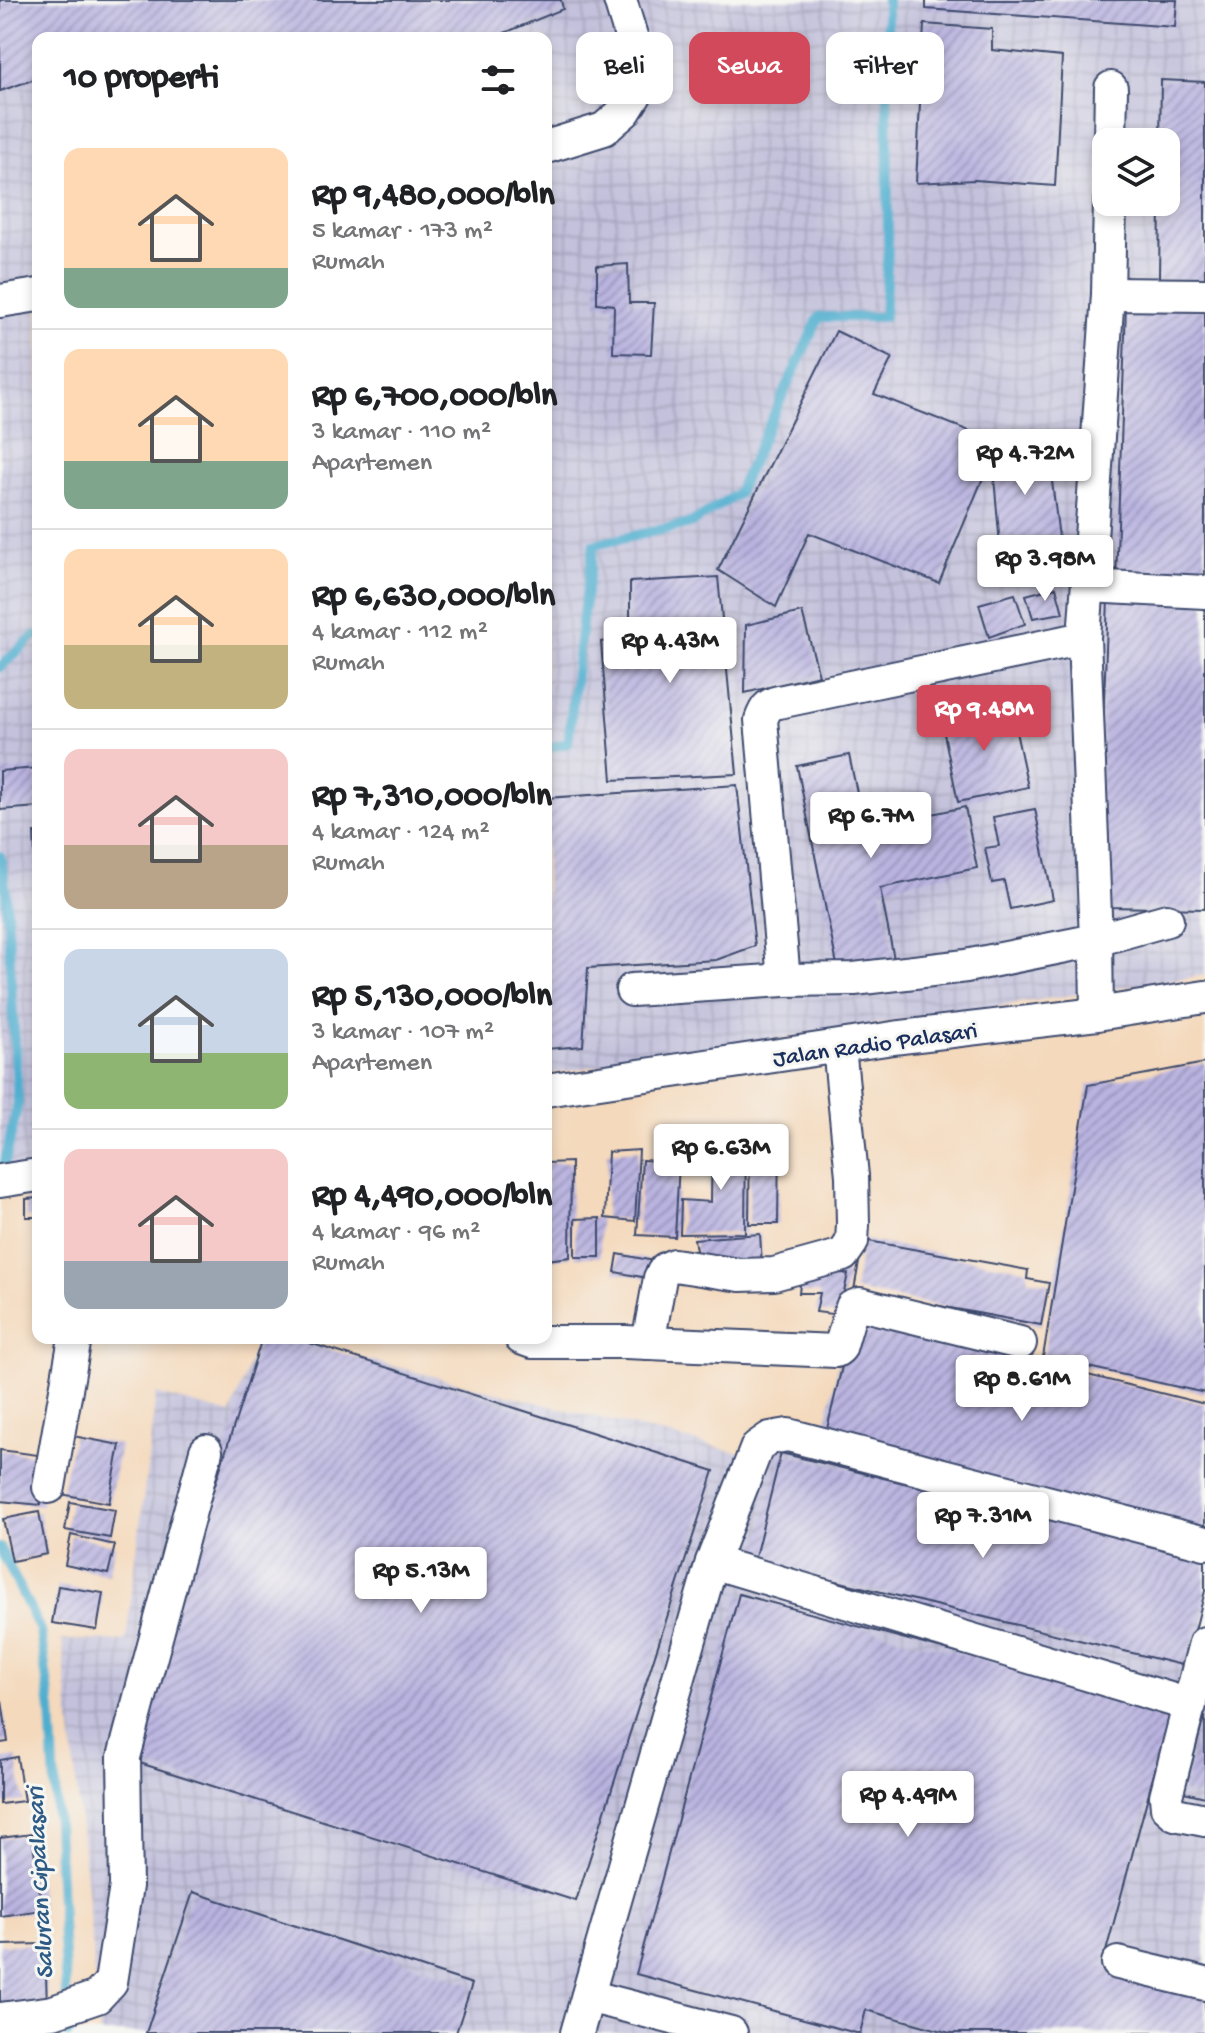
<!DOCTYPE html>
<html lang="id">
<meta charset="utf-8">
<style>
:root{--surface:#fff;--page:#f2f2f2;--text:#202124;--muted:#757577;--line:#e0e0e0;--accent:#d1495b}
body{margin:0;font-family:"Gochi Hand",sans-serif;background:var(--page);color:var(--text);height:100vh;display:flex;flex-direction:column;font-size:30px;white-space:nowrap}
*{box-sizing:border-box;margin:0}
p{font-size:26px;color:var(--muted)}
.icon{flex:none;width:44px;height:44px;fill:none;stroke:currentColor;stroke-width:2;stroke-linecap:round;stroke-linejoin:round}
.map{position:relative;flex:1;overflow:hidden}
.details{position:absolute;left:32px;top:32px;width:520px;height:1312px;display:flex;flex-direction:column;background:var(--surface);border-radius:16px;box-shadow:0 4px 12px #0003}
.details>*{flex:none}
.banner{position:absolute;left:576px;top:32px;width:508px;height:72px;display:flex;gap:16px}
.buttons{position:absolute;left:1092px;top:128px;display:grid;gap:16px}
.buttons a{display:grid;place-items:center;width:88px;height:88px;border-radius:16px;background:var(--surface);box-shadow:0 4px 12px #0003;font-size:40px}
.price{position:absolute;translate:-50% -68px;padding:0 18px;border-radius:8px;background:#fff;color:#222;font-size:26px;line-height:52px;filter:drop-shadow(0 2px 4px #0008)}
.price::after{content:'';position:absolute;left:50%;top:48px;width:24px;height:18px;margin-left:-12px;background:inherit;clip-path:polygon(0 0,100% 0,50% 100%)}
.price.on{background:var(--accent);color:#fff}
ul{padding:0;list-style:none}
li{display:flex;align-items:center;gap:24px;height:200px;padding:0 32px}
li+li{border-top:2px solid var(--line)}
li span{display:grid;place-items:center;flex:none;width:224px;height:160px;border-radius:16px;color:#555}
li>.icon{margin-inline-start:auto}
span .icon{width:96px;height:96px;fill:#fffc;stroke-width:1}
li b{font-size:34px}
h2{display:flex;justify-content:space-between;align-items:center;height:96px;padding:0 32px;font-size:34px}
.tag{padding:0 28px;border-radius:16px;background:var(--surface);box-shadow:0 4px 12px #0003;font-size:28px;line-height:72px}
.tag.on{background:var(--accent);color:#fff}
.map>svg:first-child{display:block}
.industrial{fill:url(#industrial-grid);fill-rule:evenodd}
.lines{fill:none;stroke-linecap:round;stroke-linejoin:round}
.stream{stroke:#50aecf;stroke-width:10}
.building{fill:url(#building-hatch)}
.minor-casing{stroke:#3c486c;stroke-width:36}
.minor{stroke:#fff;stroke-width:32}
.labels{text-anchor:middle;stroke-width:6;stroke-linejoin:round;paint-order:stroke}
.street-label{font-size:24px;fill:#1b2f5e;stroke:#f6f6f2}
.water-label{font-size:26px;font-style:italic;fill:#2e5b86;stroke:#f6f6f2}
</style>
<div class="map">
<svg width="1205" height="2033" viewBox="0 0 1205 2033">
<defs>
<pattern id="industrial-grid" width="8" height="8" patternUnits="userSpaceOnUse" patternTransform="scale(2)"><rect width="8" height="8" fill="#c3c1db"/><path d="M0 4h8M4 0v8" fill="none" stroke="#a7a6be"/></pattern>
<pattern id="building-hatch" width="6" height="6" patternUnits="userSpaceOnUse" patternTransform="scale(2)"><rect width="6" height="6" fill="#bab4e0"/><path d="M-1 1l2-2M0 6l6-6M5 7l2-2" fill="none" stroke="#9693b9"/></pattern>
</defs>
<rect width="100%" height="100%" fill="#f6f6f2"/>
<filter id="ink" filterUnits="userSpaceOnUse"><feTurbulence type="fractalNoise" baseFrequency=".0125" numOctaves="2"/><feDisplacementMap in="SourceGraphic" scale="16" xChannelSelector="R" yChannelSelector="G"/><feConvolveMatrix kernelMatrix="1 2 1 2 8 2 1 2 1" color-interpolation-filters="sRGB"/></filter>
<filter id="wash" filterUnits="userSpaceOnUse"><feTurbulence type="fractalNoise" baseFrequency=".006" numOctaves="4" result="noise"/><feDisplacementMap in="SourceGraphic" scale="32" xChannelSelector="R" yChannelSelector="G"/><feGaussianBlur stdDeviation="1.8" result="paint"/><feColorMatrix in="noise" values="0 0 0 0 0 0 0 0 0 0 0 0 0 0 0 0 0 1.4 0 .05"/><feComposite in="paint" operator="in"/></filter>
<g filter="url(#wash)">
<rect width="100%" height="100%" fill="#f4d9bc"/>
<!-- industrial -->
<g class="industrial">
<path d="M0 0H1205V975L546 1074V38H38V1185L0 1195ZM1106 142H1166V202H1106Z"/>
<path d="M849 1313 1205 1427V2033H100L86 1880 62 1640 126 1641 156 1394 231 1414 258 1338H281L739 1453 824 1430Z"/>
</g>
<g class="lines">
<!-- stream -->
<g class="stream">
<path d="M0 667 35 635H38"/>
<path d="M546 748 568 743 583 614 594 545 691 523 737 494 819 317H884L888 248 887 0"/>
<path d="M0 856 6 892 18 1103 2 1175"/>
<path d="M0 1548 40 1630 51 1710 68 2033"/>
</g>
</g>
<g id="blocks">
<!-- building -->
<g class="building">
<path d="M0 0H561L563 9 492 38H38V78L0 91Z"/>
<path d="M926 0H1177L1175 27 926 9Z"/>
<path d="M924 24 992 29V50L1062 57 1055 186 975 180 916 183Z"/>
<path d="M1161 80 1205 82V280L1159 279 1160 202H1166V142H1160Z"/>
<path d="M628 264 629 303H654L651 354 613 353 614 305 597 303V266Z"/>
<path d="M1126 307 1205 310V583L1116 580Z"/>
<path d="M836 331 892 358 874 394 998 442 939 583 809 533 776 607 718 570Z"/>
<path d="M1048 449 1059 538 1000 545 992 455Z"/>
<path d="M718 577 737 774 612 780 601 642 630 639V582Z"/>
<path d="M1056 587 1063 613 1033 618 1026 595Z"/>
<path d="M1015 594 1025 624 989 637 979 604Z"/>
<path d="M1108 599 1205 602V909L1109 907 1110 875 1097 876Z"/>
<path d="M802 612 819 675 745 693 746 625Z"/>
<path d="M1010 704 1028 787 958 802 941 719Z"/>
<path d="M849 755 867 840 929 827 927 815 965 807 977 868 880 888 894 959 838 970 797 766Z"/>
<path d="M38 768V807L0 810V771Z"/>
<path d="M737 785 755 946 716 960 588 968 583 1046 546 1049V798Z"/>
<path d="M1035 809 1053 900 1010 909 1004 881 992 883 985 848 999 846 993 817Z"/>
<path d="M34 833H38V876H36Z"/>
<path d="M1205 1063V1393L1043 1357 1088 1085Z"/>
<path d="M712 1136 746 1137 745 1233 680 1234 681 1200 711 1202Z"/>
<path d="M750 1137H779L778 1224H749Z"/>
<path d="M639 1150 635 1221 605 1218 608 1152Z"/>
<path d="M642 1160 679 1162 675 1237 637 1235Z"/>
<path d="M571 1162 570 1257 546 1260V1163Z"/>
<path d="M38 1198V1217H26V1199Z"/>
<path d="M600 1218V1257H575V1219Z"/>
<path d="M760 1234 762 1265 698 1262 694 1239Z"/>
<path d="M863 1240 1028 1270 1027 1279 1049 1283 1041 1325 854 1290Z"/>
<path d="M618 1254 659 1262 653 1279 615 1272Z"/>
<path d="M802 1268 848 1274 839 1315 816 1312 820 1293H799Z"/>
<path d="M854 1317 1205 1404V1531L825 1437Z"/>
<path d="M262 1338H294L714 1471 576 1901 127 1759Z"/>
<path d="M73 1436 120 1445 109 1503 61 1494Z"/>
<path d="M0 1450 46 1456 41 1505 0 1501Z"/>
<path d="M781 1453 1205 1557V1591L1186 1666 754 1561Z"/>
<path d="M70 1502 115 1510 110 1538 65 1530Z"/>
<path d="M39 1512 47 1554 12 1561 3 1519Z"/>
<path d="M71 1535 115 1545 108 1574 65 1565Z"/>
<path d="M58 1586 103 1593 97 1630 52 1623Z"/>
<path d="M739 1594 1171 1711 1102 1966 1205 1993V2033H950L866 2010 860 2033H856L636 1974Z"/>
<path d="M0 1701H2L8 1742 0 1743Z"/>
<path d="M1204 1717H1205V1797L1184 1792Z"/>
<path d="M17 1757 24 1801 0 1804V1760Z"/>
<path d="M32 1834 42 1910 0 1916V1838Z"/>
<path d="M193 1892 472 1984 456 2033H146Z"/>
<path d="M45 1944 47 2006 0 2007V1945Z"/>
</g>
</g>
</g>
<g filter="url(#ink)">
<use href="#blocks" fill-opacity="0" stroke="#3c486c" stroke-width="2"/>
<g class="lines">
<!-- minor casing -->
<g class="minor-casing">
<g id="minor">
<path d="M1110 142 1111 88"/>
<path d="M546 147 604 129 625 111 635 95 641 69 620 0"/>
<path d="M1108 294 1205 295"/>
<path d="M0 301 38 295"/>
<path d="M1088 586 1205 592"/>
<path d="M1084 638 1096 940 1097 1014"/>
<path d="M784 980 761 720C765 709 768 704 779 702L1084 638 1108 294 1110 202"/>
<path d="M632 990 784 980 854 979 966 966 1096 940 1167 920"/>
<path d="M546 1090 893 1038 1097 1014 1205 997"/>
<path d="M0 1181 38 1175"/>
<path d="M521 1338 532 1342H625L836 1351 840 1348 852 1307 860 1304 1020 1343"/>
<path d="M648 1343 660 1278 665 1269 674 1265 740 1275 774 1274 843 1255 852 1242 853 1224 852 1176 839 1047"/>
<path d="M49 1487 75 1338"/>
<path d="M712 1562 1190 1705"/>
<path d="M1205 1643 1166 1796 1167 1807 1175 1814 1205 1820"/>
<path d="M1118 1963 1205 1984"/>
<path d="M588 1996 731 2033"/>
<path d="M0 2019 53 2012 97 1997 111 1982 126 1886 124 1757 206 1451"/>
<path d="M577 2033 712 1562 757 1447 770 1438 788 1435 1205 1543"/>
</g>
</g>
<!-- minor -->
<use href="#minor" class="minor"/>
</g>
</g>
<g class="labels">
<!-- street labels -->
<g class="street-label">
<text transform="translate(875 1043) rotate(-8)" y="8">Jalan Radio Palasari</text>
</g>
<!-- water labels -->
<g class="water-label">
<text transform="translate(38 1883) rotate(-93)" y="9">Saluran Cipalasari</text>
</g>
</g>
</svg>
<div class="buttons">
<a><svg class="icon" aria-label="layers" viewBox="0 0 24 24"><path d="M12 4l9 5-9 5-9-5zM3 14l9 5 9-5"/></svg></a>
</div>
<b class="price" style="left:1025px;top:497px">Rp 4.72M</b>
<b class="price" style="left:1045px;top:603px">Rp 3.98M</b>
<b class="price" style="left:670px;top:685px">Rp 4.43M</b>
<b class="price on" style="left:984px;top:753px">Rp 9.48M</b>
<b class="price" style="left:871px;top:860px">Rp 6.7M</b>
<b class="price" style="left:721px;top:1192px">Rp 6.63M</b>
<b class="price" style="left:1022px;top:1423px">Rp 8.61M</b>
<b class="price" style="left:983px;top:1560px">Rp 7.31M</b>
<b class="price" style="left:421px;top:1615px">Rp 5.13M</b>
<b class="price" style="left:908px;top:1839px">Rp 4.49M</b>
<div class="banner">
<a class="tag">Beli</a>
<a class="tag on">Sewa</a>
<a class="tag">Filter</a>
</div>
<section class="details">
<h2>10 properti<svg class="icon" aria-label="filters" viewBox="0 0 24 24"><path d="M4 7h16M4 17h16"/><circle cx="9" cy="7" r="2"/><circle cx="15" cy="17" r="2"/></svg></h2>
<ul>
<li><span style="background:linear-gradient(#ffd9b3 75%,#7fa58c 0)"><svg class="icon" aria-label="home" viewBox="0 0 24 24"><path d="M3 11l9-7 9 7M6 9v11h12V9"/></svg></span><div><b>Rp 9,480,000/bln</b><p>5 kamar · 173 m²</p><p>Rumah</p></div></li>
<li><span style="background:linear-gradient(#ffd9b3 70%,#7fa58c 0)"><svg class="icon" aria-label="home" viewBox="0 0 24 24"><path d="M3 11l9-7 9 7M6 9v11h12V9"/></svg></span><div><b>Rp 6,700,000/bln</b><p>3 kamar · 110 m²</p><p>Apartemen</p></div></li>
<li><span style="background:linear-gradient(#ffd9b3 60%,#c2b280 0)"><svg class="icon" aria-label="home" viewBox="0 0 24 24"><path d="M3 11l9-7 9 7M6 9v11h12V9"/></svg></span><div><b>Rp 6,630,000/bln</b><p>4 kamar · 112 m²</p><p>Rumah</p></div></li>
<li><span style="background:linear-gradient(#f6c9c9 60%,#b9a48a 0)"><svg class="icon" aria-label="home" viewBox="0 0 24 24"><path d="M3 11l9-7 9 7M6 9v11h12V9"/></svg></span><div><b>Rp 7,310,000/bln</b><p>4 kamar · 124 m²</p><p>Rumah</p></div></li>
<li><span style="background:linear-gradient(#c9d6e8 65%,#8fb573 0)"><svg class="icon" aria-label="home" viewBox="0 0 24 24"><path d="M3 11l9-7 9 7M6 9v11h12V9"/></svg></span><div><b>Rp 5,130,000/bln</b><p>3 kamar · 107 m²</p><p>Apartemen</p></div></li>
<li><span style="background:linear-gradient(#f6c9c9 70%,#9aa5b1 0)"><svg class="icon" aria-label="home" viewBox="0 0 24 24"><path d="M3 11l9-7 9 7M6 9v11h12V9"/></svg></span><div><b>Rp 4,490,000/bln</b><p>4 kamar · 96 m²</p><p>Rumah</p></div></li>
</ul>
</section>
</div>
